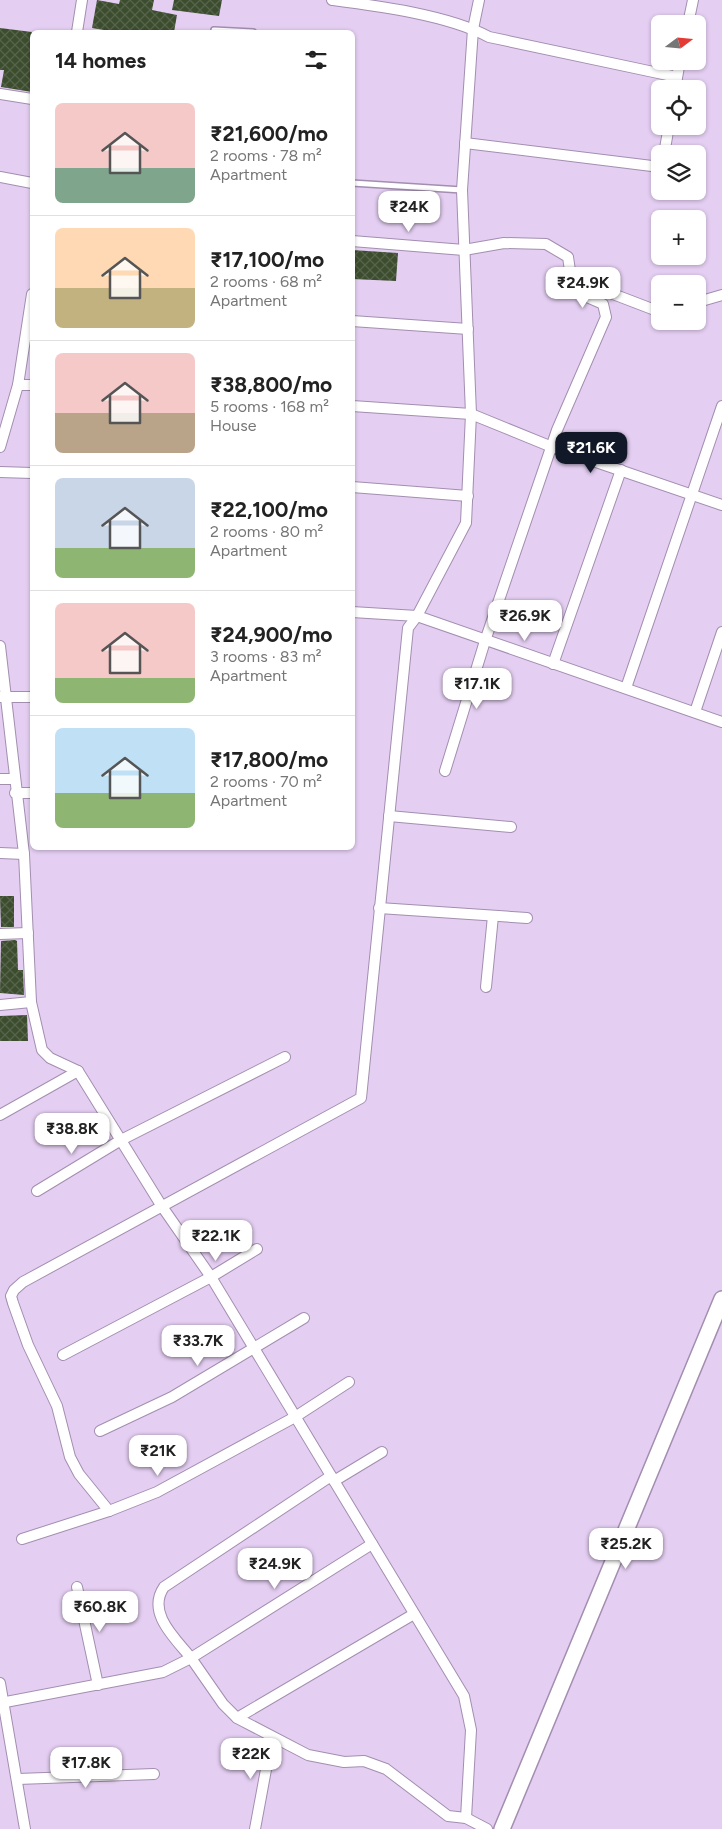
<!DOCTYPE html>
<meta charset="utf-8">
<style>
:root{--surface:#fff;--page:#f2f2f2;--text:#222;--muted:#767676;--line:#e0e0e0;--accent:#111827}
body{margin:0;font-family:Figtree,sans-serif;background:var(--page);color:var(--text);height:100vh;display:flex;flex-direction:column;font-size:19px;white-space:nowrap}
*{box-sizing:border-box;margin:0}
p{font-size:16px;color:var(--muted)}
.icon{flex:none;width:28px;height:28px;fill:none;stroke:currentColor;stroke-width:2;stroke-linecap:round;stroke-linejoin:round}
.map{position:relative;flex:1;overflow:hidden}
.details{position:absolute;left:30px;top:30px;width:325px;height:820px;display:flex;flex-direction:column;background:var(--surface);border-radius:8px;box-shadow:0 1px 4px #0004}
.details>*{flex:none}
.needle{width:32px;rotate:74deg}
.controls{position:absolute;left:651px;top:15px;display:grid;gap:10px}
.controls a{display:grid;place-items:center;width:55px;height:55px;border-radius:8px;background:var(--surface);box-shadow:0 1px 4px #0004;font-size:25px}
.price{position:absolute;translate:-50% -42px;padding:0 11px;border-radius:10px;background:#fff;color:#222;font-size:16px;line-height:32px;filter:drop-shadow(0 1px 2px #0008)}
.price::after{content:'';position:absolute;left:50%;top:30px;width:15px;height:11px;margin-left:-8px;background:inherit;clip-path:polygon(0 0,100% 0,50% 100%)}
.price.current{background:var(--accent);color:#fff}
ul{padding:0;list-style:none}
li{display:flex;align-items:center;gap:15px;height:125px;padding:0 25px}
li+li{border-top:1px solid var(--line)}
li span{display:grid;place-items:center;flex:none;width:140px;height:100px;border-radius:8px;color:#555}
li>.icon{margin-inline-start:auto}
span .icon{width:60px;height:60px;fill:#fffc;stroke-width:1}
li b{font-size:21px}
h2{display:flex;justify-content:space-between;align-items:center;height:60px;padding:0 25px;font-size:21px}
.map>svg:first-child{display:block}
.building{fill:url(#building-cross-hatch)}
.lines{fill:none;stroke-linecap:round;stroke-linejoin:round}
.lane-casing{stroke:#a38eb0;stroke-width:8}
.street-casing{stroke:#a38eb0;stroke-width:12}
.secondary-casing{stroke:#a38eb0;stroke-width:18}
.lane{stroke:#fff;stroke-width:5}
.street{stroke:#fff;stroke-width:10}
.secondary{stroke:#fff;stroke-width:15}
</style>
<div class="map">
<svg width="722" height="1829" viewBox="0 0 722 1829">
<defs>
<pattern id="building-cross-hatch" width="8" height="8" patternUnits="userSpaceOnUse" patternTransform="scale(1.25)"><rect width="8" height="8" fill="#3c4d2e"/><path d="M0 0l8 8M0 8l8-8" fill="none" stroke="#57644c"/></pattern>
</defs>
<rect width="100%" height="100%" fill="#e4cef2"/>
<!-- building -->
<g class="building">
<path d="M97 0 119 4 120 0H154L152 10 177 15 174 32H116L92 28Z"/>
<path d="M174 0H222L219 16 172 10Z"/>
<path d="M0 28 32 32V92L1 87 4 70H0Z"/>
<path d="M352 250 398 253 396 281 352 279Z"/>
<path d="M0 896H14V927H1Z"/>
<path d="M15 940 17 941 18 970H23L24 995 0 993 1 941Z"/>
<path d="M27 1015 28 1041H0V1016Z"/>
</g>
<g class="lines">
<!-- lane casing -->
<g class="lane-casing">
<g id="lane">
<path d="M214 30 253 32"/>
<path d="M352 183 462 190"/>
</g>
</g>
<!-- street casing -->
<g class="street-casing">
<g id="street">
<path d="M332 0C378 6 448 15 489 37L677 77"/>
<path d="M688 24 693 0"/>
<path d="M77 32 82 0"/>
<path d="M675 89 680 61"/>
<path d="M0 94 32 99"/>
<path d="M465 143 660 167"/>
<path d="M664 154 669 126"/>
<path d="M0 177 32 183"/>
<path d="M352 241 464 250 504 243 546 244 568 257 573 291 603 304 606 317 557 430 485 641 445 771"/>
<path d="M573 291 579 281 660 312"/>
<path d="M698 302 722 295"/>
<path d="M352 321 468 329"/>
<path d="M18 385H32"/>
<path d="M352 406 471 414 552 447 722 505"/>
<path d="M0 447 18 385 32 294"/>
<path d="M0 472 32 473"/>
<path d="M352 487 468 496"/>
<path d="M352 612 417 616 722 722"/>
<path d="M0 646 24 854 31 1002 42 1050 50 1058 78 1071 161 1205 211 1277 464 1696 471 1730 466 1818"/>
<path d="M553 664 621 470"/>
<path d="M626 688 722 406"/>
<path d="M0 697H32"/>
<path d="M695 712 722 632"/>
<path d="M0 779H13"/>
<path d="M15 793H32"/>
<path d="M389 816 511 827"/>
<path d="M0 853 24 854"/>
<path d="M379 908 527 918"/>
<path d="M0 934 28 933"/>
<path d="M486 987 493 916"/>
<path d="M0 1005 31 1002"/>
<path d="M0 1115 78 1071"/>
<path d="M37 1191 121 1140 285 1057"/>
<path d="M63 1355 211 1277 257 1249"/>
<path d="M100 1431 172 1397 304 1318"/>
<path d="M331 1476 164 1587C146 1613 176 1639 191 1658L372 1544"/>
<path d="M334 1481 382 1452"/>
<path d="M109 1511 79 1474 70 1457 57 1406 28 1345 13 1303 11 1296 14 1290 23 1282 361 1098 408 628 417 616 466 523 471 414 462 190 473 29 479 0"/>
<path d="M22 1539 109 1511 157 1492 295 1417 349 1382"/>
<path d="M77 1587 98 1685"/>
<path d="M0 1683 25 1829"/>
<path d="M0 1703 163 1672 191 1658 223 1704 237 1718 308 1755 344 1762 364 1761 386 1769 448 1816 466 1818 487 1829"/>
<path d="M237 1718 414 1614"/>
<path d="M18 1779 154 1774"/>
<path d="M255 1829 272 1737"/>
</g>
</g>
<!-- secondary casing -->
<g class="secondary-casing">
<path id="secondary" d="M502 1829 722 1299"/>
</g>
<!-- lane -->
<use href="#lane" class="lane"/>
<!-- street -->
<use href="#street" class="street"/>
<!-- secondary -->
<use href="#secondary" class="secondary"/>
</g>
</svg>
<div class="controls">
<a><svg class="needle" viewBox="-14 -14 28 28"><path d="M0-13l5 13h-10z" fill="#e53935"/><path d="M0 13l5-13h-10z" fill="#767676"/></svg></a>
<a><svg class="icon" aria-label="locate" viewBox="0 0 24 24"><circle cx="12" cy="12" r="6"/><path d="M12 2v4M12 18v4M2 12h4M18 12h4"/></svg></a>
<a><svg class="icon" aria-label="layers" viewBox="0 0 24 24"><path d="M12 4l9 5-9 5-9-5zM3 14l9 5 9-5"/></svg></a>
<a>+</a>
<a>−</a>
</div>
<b class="price" style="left:409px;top:233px">₹24K</b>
<b class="price" style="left:583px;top:309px">₹24.9K</b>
<b class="price current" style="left:591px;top:474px">₹21.6K</b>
<b class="price" style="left:525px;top:642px">₹26.9K</b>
<b class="price" style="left:477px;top:710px">₹17.1K</b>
<b class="price" style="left:72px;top:1155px">₹38.8K</b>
<b class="price" style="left:216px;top:1262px">₹22.1K</b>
<b class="price" style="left:198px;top:1367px">₹33.7K</b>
<b class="price" style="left:158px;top:1477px">₹21K</b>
<b class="price" style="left:626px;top:1570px">₹25.2K</b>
<b class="price" style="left:275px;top:1590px">₹24.9K</b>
<b class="price" style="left:100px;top:1633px">₹60.8K</b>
<b class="price" style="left:251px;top:1780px">₹22K</b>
<b class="price" style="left:86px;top:1789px">₹17.8K</b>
<section class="details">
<h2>14 homes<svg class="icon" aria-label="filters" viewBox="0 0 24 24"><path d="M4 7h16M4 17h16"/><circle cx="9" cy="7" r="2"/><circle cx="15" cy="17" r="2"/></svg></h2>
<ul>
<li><span style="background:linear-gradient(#f6c9c9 65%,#7fa58c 0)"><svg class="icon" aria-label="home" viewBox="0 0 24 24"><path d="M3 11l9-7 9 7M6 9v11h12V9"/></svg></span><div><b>₹21,600/mo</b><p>2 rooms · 78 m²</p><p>Apartment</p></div></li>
<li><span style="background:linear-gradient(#ffd9b3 60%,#c2b280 0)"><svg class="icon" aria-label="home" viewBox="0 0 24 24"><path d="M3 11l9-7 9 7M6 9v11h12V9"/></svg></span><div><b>₹17,100/mo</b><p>2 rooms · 68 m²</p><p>Apartment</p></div></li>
<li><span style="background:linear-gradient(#f6c9c9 60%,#b9a48a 0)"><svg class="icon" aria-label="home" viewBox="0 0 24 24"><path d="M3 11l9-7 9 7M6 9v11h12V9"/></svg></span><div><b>₹38,800/mo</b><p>5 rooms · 168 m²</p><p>House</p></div></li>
<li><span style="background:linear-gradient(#c9d6e8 70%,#8fb573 0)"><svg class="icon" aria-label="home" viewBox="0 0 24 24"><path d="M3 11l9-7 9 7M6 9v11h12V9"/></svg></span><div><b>₹22,100/mo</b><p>2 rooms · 80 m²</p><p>Apartment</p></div></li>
<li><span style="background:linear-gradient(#f6c9c9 75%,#8fb573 0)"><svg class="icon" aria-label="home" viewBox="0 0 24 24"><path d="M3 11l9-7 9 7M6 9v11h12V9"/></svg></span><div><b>₹24,900/mo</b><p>3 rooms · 83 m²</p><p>Apartment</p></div></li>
<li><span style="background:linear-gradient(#bfe0f5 65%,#8fb573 0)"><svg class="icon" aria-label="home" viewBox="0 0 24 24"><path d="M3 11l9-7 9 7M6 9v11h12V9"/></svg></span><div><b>₹17,800/mo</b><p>2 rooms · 70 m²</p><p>Apartment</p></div></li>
</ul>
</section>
</div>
